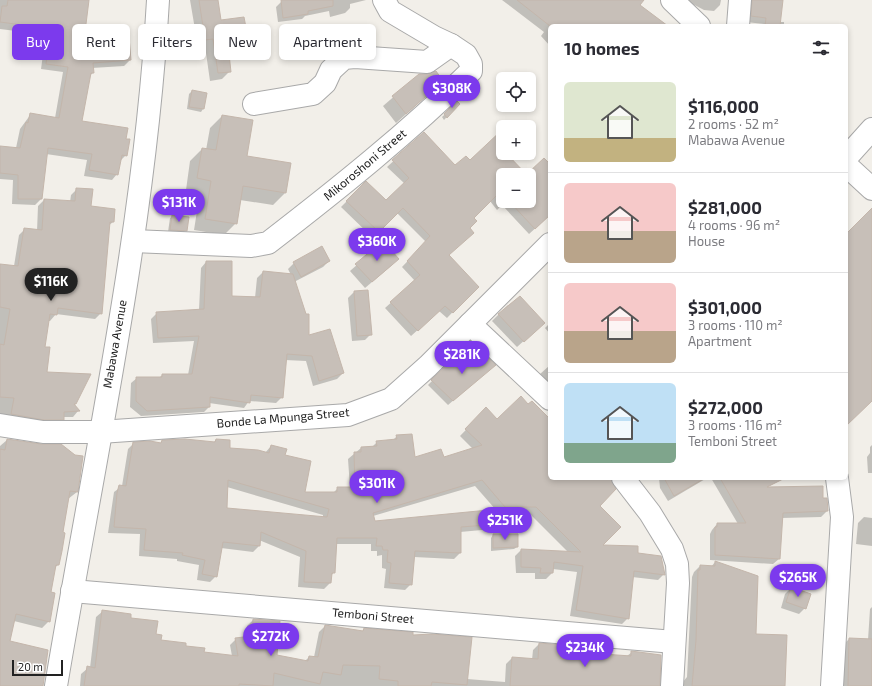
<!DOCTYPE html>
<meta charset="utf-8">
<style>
:root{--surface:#fff;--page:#f2f2f3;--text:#2b2b33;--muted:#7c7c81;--line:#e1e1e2;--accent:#7c3aed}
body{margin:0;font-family:"Exo 2",sans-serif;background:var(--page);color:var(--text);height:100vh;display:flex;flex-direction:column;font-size:15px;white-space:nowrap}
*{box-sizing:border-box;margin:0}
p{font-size:13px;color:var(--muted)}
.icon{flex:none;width:22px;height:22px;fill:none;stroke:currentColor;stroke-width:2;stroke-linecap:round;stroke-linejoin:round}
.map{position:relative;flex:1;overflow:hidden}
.sheet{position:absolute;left:548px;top:24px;width:300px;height:456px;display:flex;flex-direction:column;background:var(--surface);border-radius:6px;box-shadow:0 2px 6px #0003}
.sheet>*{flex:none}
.banner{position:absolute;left:12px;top:24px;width:380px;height:36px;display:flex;gap:8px}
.fabs{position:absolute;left:496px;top:72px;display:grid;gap:8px}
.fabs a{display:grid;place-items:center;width:40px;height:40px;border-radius:6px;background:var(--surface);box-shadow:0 2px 6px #0003;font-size:20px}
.scale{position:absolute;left:12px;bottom:10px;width:51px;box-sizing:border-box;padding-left:4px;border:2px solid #222;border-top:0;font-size:11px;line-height:14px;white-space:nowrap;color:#222;-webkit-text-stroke:3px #fff;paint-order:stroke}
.price{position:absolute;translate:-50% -34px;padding:0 9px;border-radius:14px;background:var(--accent);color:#fff;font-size:13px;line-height:26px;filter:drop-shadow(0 1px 2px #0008)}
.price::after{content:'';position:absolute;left:50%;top:24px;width:12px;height:9px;margin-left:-6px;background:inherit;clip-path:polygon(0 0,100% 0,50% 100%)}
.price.current{background:#222;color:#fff}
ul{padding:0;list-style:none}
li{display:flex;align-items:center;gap:12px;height:100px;padding:0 16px}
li+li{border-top:1px solid var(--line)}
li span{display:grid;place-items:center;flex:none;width:112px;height:80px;border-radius:6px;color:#555}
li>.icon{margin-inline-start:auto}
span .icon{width:48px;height:48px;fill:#fffc;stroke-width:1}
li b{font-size:17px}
h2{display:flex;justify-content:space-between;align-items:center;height:48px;padding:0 16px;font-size:17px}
.tag{padding:0 14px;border-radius:6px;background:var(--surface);box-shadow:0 2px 6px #0003;font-size:14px;line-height:36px}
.tag.current{background:var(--accent);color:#fff}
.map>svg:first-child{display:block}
.shadow{fill:#0003;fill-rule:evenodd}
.building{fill:#c7bfb8;stroke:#c4b6ab;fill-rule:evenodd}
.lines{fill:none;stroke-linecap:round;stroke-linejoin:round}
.minor-casing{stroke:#a9a9a9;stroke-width:24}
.minor{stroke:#fff;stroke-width:22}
.labels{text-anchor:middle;stroke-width:3;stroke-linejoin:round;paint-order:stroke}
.street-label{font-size:12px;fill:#222;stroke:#fff}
</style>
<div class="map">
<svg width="872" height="686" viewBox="0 0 872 686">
<rect width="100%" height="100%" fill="#f2efe9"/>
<!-- shadow -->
<g class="shadow">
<path d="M0 0H88L83 42 130 60 124 66 92 68 93 73 89 76 81 122 125 139 126 155 120 161 117 174 112 180 84 176 87 160 46 154 41 199 35 205 12 204 13 180 0 179V147L16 148 20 129 31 114 55 118 63 72 41 69 45 40 39 39 40 34 0 29Z"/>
<path d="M190 0H217L220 22 246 33 238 41 226 43 230 71 222 79 210 81 205 46 198 47Z"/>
<path d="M291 0H366L350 4V8L345 13 330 17 329 11 305 16 302 19 278 22 276 7 282 1Z"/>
<path d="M502 0H641L639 5 667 26H550V46L541 36 544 32Z"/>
<path d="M685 0H721L720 5 714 11 704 10Z"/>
<path d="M745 0H782L779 22H784V26H763L764 24 746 22Z"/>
<path d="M419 75H427L433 90 396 123 383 106Z"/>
<path d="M192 91 203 109 201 112 187 109 189 94Z"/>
<path d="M457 103 459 104 444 120 442 117Z"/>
<path d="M222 116 246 157 285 193 273 205 240 200 236 223 224 235 194 230 200 192 186 190 190 161 202 149 206 150 210 128Z"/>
<path d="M511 123 515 127H507Z"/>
<path d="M503 131V153H505L525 175H503V201H529V175H527L544 159 550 165V215L529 234 502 205 497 210 490 201 473 218 469 228 447 256 477 287 447 318 439 311 411 336 385 308 415 281 402 267 426 242 397 213 372 237 341 207 366 182 386 201 405 184 387 167 424 133 455 166 469 161Z"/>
<path d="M77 189 90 207 113 222 108 226 101 313 95 319 56 314 50 321H48L44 348 46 373 75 403 74 405 78 411 73 417H63L57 425 0 419V265L14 266 19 235 25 229 37 231 38 206 44 200 70 202 71 195Z"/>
<path d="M173 216 186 230 183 233 168 232 170 218Z"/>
<path d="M383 242 392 265 365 288 350 271Z"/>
<path d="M329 261 323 267 294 282 308 336 343 373 337 379 313 386 306 361 285 360 282 397 276 403 249 401 244 408 209 403V407L204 412 141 416 130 407 131 383 137 378H159L162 375H188L194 341 153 343 151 319 157 313 199 310 201 268 206 262 231 297 255 298 257 278 263 272 291 275 288 269 294 263Z"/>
<path d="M367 291 371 334 365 340 352 341 348 298 354 292Z"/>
<path d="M508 305 537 329 517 347 492 321Z"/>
<path d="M550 323V334L545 328Z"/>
<path d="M456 357 464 365 490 369 448 405 428 385Z"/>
<path d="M550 365V388L539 375Z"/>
<path d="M528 406 550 420V478H609L598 506 601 545 637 554 664 574 658 580 632 577 628 618 622 624 570 616 577 572 553 569 552 573 546 579H535V573H516L515 556 521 550 569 553 529 513H498L499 523 493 529 460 532V553L454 559 414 557 411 584 405 590 384 588 386 569 382 568V555L377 556V551H371V544H336L334 572 331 576 330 583 324 589 298 587 300 557 259 540V546L253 552 221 548 216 576 210 582 197 580 199 565 177 561V559L139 556 140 534 108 533 114 492 122 486 128 449 134 443 160 444 162 441 213 443 216 440 229 449 265 453 271 446 284 456 304 493H333L338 488H350L348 459 361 448 372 447 377 442 392 441 397 436 414 459 443 458 473 449 460 436 486 409 497 420ZM475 486 496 510 374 522 373 516ZM227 487 323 515V518L226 509Z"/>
<path d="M7 440 77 492 68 499 58 565 54 568 50 593 49 621 42 628 14 621 9 642 39 686H0V446Z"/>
<path d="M872 445V473H868L867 457 870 453V447Z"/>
<path d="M659 478H707L668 501 660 488Z"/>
<path d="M711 478H782L759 489 826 499 827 511 821 517 782 518 779 559 773 564 710 560V534L712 530 717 524H738Z"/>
<path d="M864 517 872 518V546L856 544 858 523Z"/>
<path d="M493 535 517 547 514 549 491 551V538Z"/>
<path d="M715 562 755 635 782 686H682V683L687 677 692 577 694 572 700 566 711 567Z"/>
<path d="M791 588 805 608 799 614 781 608 785 594Z"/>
<path d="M872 607V686H842L843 645 849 639 868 640 870 609Z"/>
<path d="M103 611 130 619 155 635 160 641 203 653 232 656 230 645 236 639 246 638 247 626 253 620 276 656 304 662 309 657H314L319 632 325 626 362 632 364 629 412 636 467 679 505 682 506 664 512 658 532 660 533 650 539 644 588 654 627 656 632 652 657 686H80L81 674 88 668H90L96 617Z"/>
</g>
<!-- building -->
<g class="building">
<path d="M8 0H89L84 40 129 37 131 60 93 63 94 73H91L82 121 128 128 126 139H130L127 156 122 155 118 175 89 170 92 154 48 148 42 199H18V175L0 173V146L20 148 26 122 28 123 30 113 59 118 68 67 46 64 50 34 45 33V28L0 22 2 6H7Z"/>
<path d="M199 0H218L221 20 244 17 247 33 227 36 231 72 218 73 213 39 205 40Z"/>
<path d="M281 0H333V6L308 11V14L283 18Z"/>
<path d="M517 0H644L640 5 668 26H550Z"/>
<path d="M752 0H783L780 26H765L766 18 751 16Z"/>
<path d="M436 71 443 81 406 114 392 96 419 74H427Z"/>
<path d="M192 90 207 93 204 109 189 107Z"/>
<path d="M457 101 460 104 447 118 444 114Z"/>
<path d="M222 115 253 120 247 156 291 163 286 193 243 186 237 224 205 219 211 181 197 178 202 148 216 150Z"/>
<path d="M503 129V153H506L527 175H503V204L496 196 474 218 477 221 470 228 474 233 449 255 479 287 453 313 445 306 418 331 390 302 420 275 407 261 430 236 403 208 379 232 346 201 366 181 386 200 409 178 392 160 424 132 455 165 466 156 470 160Z"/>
<path d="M544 158 550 164V215L535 229 509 201H529V172Z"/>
<path d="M76 188 93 189 91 206 115 209 114 222H110L102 314 58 308 57 315 50 314 45 347H50L47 372 91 374 76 404H74L80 411 64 412V420H44L11 414 14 398 0 397V344L4 345 10 309 0 307V264L18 266 24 228 42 230 44 199 75 201Z"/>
<path d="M872 208V401L846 426V234Z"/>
<path d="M172 215 189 217 187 231 170 230Z"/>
<path d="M383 241 399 259 372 282 355 264Z"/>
<path d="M322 246 330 261 301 277 293 262Z"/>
<path d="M206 261H232V296L260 297 263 271 293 274 306 314H309V335L330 329 344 373 319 381 312 356 287 354 283 398 251 395 250 403 210 397V407L147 411 136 401V377H162V374H192L199 336 158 338 156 312 204 309Z"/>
<path d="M368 290 372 335 357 336 354 291Z"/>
<path d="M520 296 545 323 524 342 498 314Z"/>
<path d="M480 350 496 365 453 401 431 380 456 356 464 364Z"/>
<path d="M521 396 528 404 532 401 550 419V478H611L616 489 600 506 621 527 603 545 638 546V553L661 556 665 575 634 571 629 619 576 610 583 566 554 562 553 573H540L541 568 521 567V549L581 552 536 507H505L482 480 373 513 375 521 499 509 500 524 461 527V553L415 551 412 585 389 583 391 563 387 562 388 550H383L382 546H376L377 538H337L335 573H332L331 583 304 582 306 551 261 532 260 546 223 542 217 577 202 574 205 560 182 555 183 553 144 550 146 529 114 527 117 493 119 485 126 486 133 442 150 441 161 443 162 440 185 439 215 442 216 439 230 440V448L258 450 269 453 271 445 287 449 285 455 311 461 305 492H337V487H355L354 452H361V447L377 446 376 441 397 439 396 435 412 434 415 457 441 449 444 457 482 445 465 429 486 407 497 419ZM228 480 329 509 327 517 227 508Z"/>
<path d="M7 439 41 444H61L75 455 83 456 78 492 70 491 63 532 65 533 62 551 59 565H56L51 592 55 593 50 622 16 614 10 641 48 650 43 686H0V449L5 450Z"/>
<path d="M664 478H705L674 496Z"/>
<path d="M720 478H785L767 487 823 486V498H827L828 511 783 513 780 559 715 555V527H717V523H746Z"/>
<path d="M493 534H518V547L493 548Z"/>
<path d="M715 561 758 576 756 634 787 635 785 686H692L696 640 698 570H700V565L715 566Z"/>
<path d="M791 587 811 594 806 609 786 602Z"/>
<path d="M102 610 131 614V618L158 621 156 634 162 635 161 640 186 643V646L205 648 204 652 238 656 235 638 252 636 253 619 280 621 277 655 308 661 309 656 318 657 325 625 363 631 364 628 413 632V635L432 634 472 637 467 685 432 682 431 686H398V681L379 679 380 666 343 665 341 675 323 672 320 684 274 673 273 686 239 684V686H84L87 666 95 668Z"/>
<path d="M849 638 872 639V686H848Z"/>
<path d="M539 643 589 647V653L631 656V651L661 655 660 686H510L512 657 538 659Z"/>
</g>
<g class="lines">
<!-- minor casing -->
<g class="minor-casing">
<g id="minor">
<path d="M672 0 699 26"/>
<path d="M738 26 740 0"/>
<path d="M254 104 313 94 325 83 331 70 344 58 355 57 427 62 451 45"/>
<path d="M846 158 872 129"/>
<path d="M846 165 872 189"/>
<path d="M133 241 251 246 268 243C338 189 408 133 471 71V64L466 55 451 45 434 37 390 11 384 0"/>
<path d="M470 324 550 399"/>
<path d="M0 425 43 432H100L348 415 391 399 428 366 550 244"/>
<path d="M623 478 650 513 672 549 677 564 678 583 672 686"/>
<path d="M72 591 674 642"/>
<path d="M56 686C94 458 145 231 158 0"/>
<path d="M832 686 842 517 837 478"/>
</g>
</g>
<!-- minor -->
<use href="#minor" class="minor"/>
</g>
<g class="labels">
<!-- street labels -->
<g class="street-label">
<text transform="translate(365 165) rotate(-40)" y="4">Mikoroshoni Street</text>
<text transform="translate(115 344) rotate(-80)" y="4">Mabawa Avenue</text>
<text transform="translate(283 418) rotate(-5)" y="4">Bonde La Mpunga Street</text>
<text transform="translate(373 616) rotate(5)" y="4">Temboni Street</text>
</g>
</g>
</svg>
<div class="fabs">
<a><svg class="icon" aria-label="locate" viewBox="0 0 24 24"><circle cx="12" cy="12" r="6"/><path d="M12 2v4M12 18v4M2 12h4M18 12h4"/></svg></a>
<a>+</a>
<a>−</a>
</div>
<div class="scale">20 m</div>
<b class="price" style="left:452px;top:109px">$308K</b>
<b class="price" style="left:179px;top:223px">$131K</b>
<b class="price" style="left:377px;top:262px">$360K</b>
<b class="price current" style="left:51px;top:302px">$116K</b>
<b class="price" style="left:462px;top:375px">$281K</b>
<b class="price" style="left:377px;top:504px">$301K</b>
<b class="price" style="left:505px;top:541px">$251K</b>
<b class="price" style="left:798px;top:598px">$265K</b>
<b class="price" style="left:271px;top:657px">$272K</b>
<b class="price" style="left:585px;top:668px">$234K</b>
<div class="banner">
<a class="tag current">Buy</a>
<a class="tag">Rent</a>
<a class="tag">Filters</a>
<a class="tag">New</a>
<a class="tag">Apartment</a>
</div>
<section class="sheet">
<h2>10 homes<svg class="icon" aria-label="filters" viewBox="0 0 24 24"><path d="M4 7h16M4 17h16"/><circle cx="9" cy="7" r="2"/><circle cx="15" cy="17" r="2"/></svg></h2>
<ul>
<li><span style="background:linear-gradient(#dfe7d0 70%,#c2b280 0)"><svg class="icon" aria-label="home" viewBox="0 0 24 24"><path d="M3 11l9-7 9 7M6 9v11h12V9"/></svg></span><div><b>$116,000</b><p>2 rooms · 52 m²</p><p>Mabawa Avenue</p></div></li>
<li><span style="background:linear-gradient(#f6c9c9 60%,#b9a48a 0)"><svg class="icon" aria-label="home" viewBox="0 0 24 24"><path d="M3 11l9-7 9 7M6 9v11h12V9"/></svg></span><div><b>$281,000</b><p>4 rooms · 96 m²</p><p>House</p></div></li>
<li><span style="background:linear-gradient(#f6c9c9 60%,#b9a48a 0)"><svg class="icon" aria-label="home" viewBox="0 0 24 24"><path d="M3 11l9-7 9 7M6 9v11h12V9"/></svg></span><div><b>$301,000</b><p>3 rooms · 110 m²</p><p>Apartment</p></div></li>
<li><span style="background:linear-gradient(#bfe0f5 75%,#7fa58c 0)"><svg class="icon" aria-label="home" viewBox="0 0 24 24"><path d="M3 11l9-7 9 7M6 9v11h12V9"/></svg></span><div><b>$272,000</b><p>3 rooms · 116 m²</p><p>Temboni Street</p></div></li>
</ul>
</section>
</div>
